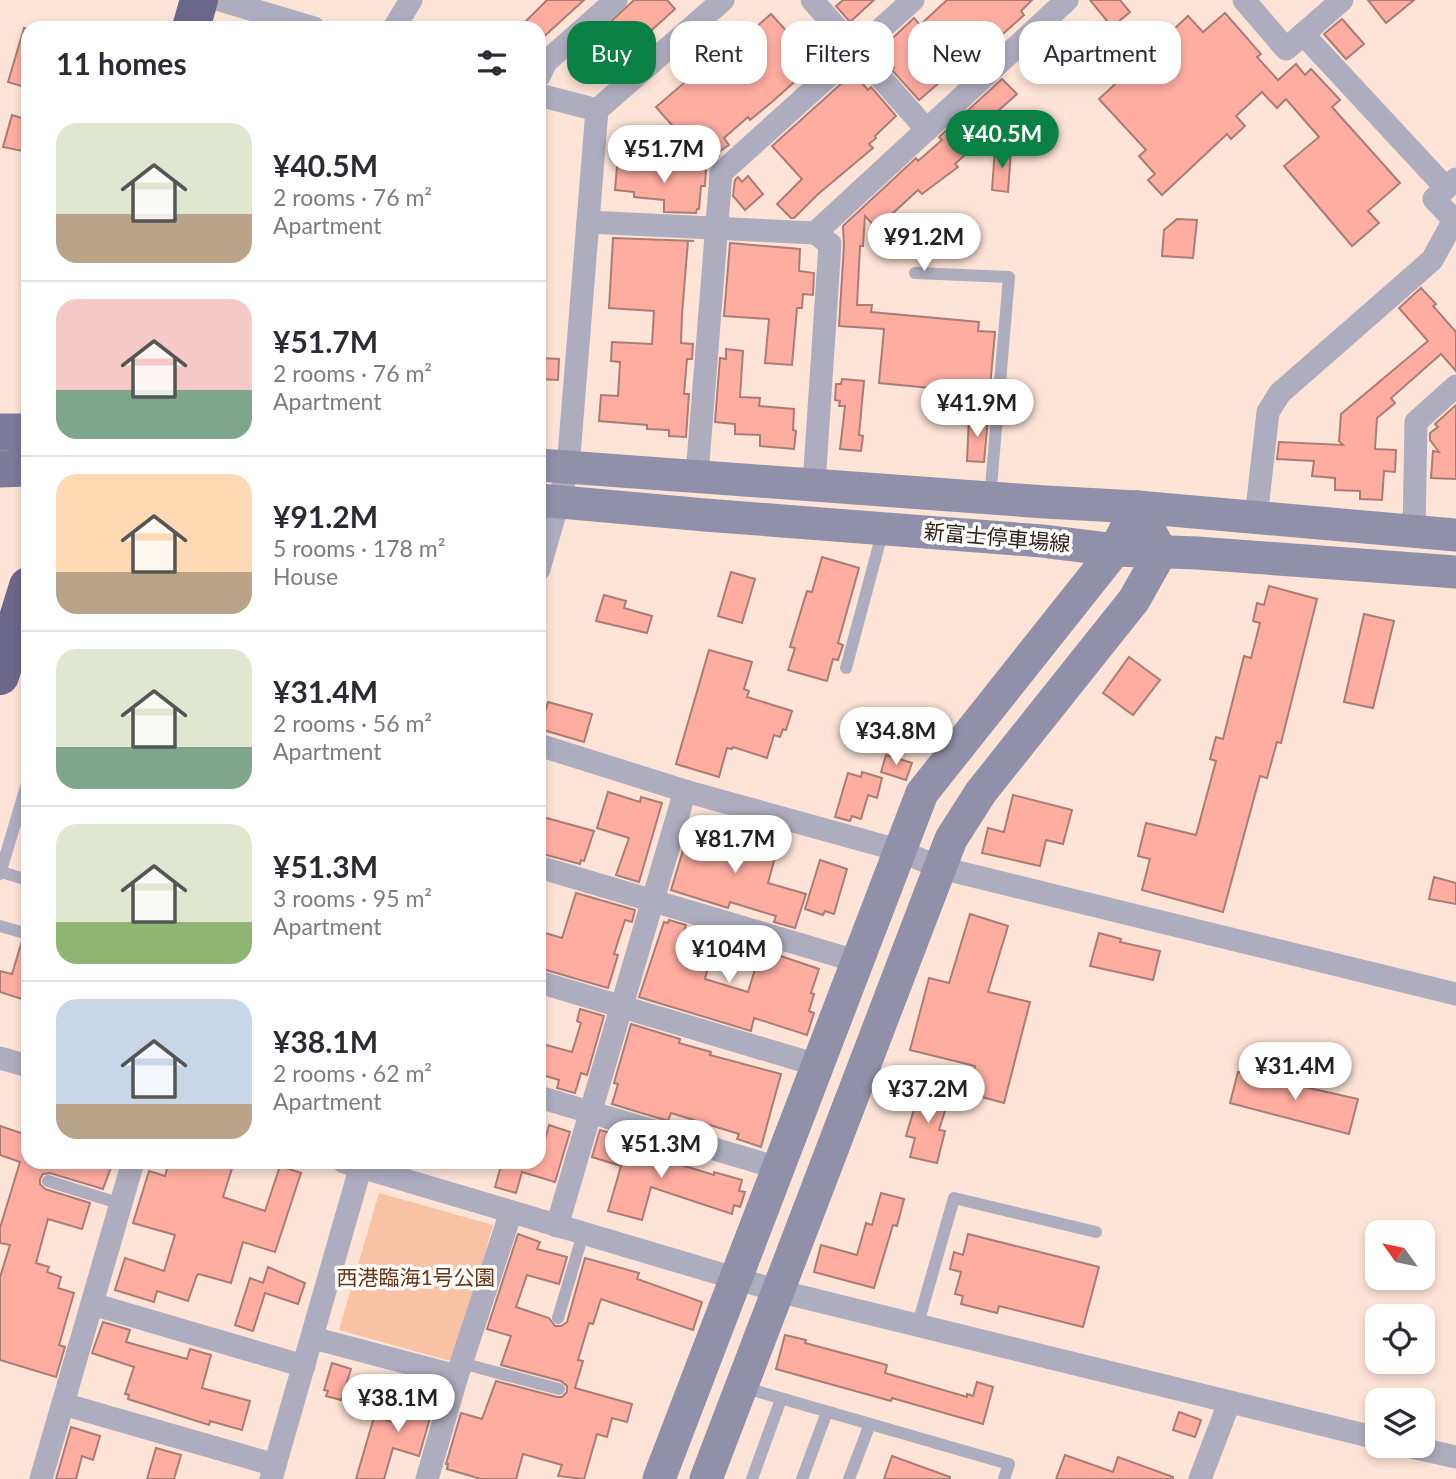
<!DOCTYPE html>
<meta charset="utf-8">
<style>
:root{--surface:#fff;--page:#f7f7f7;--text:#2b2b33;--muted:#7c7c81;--line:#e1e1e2;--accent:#0b8043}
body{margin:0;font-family:Lato,"Noto Sans JP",sans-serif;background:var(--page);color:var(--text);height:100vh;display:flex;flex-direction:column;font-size:26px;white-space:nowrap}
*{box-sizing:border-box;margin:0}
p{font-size:23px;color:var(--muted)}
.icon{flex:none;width:38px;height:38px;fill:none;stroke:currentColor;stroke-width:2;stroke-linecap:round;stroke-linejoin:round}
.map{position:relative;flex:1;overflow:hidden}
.details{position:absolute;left:21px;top:21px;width:525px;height:1148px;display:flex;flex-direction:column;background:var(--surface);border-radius:21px;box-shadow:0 4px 10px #0003}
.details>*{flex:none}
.guide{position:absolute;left:567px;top:21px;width:665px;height:63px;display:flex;gap:14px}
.needle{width:46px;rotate:303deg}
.tools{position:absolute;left:1365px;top:1220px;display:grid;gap:14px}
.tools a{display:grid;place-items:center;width:70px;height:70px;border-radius:14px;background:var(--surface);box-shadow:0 4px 10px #0003;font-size:35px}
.price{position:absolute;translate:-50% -60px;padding:0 16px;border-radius:24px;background:#fff;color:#222;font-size:23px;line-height:46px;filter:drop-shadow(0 2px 4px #0008)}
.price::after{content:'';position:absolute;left:50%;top:42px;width:21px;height:16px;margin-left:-10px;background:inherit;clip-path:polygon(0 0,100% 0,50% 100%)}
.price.selected{background:var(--accent);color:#fff}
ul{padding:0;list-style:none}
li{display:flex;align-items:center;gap:21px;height:175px;padding:0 35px}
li+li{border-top:2px solid var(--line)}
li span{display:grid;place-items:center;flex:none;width:196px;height:140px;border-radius:21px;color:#555}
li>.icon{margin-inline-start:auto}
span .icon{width:84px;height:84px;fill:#fffc;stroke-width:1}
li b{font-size:30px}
h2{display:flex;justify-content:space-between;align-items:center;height:84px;padding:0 35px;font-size:30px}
.tag{padding:0 24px;border-radius:21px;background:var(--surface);box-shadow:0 4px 10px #0003;font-size:24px;line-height:63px}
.tag.selected{background:var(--accent);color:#fff}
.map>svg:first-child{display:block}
.green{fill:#f9c2a5}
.building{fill:#ffada1;stroke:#a97d76;stroke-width:2}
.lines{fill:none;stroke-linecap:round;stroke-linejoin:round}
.lane{stroke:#aeadbf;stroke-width:12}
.street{stroke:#aeadbf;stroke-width:23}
.secondary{stroke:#9190aa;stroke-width:33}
.primary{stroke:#7d7a9a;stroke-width:37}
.highway{stroke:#6b688c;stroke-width:38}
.labels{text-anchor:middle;stroke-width:7;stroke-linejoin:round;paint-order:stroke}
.street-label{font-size:21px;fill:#2d1e16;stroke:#fff}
.park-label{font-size:21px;fill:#6b3311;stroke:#fff}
</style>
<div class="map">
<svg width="1456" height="1479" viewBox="0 0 1456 1479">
<rect width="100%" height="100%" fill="#fee4d7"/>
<!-- green -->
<path class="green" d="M379 1193 493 1225 454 1362 339 1330Z"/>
<!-- building -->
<g class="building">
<path d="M547 0H584L539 41V28H519Z"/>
<path d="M634 0H667L675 9 643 38 637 32 594 69 578 52Z"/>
<path d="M843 0H874L850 22 836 6Z"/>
<path d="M947 0H1032L1021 11 1024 15 965 68 961 64 919 100 892 70 894 68 885 58 889 54 883 47 914 18 920 25Z"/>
<path d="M1090 0H1120L1130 12 1112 27Z"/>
<path d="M1368 0H1414L1386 23Z"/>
<path d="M1225 13 1261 54 1257 57 1278 80 1296 64 1305 75 1311 69 1340 100 1332 107 1400 183 1368 211 1379 223 1352 246 1284 166 1319 137 1286 99 1277 108 1262 92 1236 116 1245 126 1231 139 1227 134 1162 195 1148 180 1155 174 1139 156 1146 150 1099 99 1188 16 1203 32Z"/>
<path d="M771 14 790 35 804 22 810 29 815 25 828 39 803 61 810 68 773 101 750 120 748 117 724 138 729 145 717 153 719 156 709 167 656 107 714 57 711 54 731 36 738 43Z"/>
<path d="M1342 19 1364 44 1346 59 1324 34Z"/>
<path d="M24 28 28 29V88L8 82Z"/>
<path d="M1047 38 1069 63 1049 81 1027 56Z"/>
<path d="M853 73 868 90 871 87 896 116 875 136 876 138 869 144 873 148 817 195 794 218H791L777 204 802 179 772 146Z"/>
<path d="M1002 79 1017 94 991 117 998 125 955 164 958 167 922 194 918 190 891 215 893 218 879 231 865 216 863 246H860L857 305H872L871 312 979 322 978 331 995 332 990 387 973 386 972 392 879 383 884 329 839 326 844 245 843 226 916 158 918 161 942 140 939 137Z"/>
<path d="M12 115 28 120V152L3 147Z"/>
<path d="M995 148 1011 150 1008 192 992 190Z"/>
<path d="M636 165 706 168 705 186H701L699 209H697L696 213 664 212V200L634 197V192L615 190 617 166 636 168Z"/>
<path d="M748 176 763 194 745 210 733 196 735 180 738 177 742 182Z"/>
<path d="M1177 219 1197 220 1193 258 1162 256 1164 230Z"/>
<path d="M613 238 694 241H688L682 314 681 343 693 344 692 359H687L684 394H689L686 437 669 436V430L647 429V425L599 421 601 395 618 396 620 362 611 361 612 342 652 344 654 311 609 308Z"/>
<path d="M730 243 800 249 799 271 814 273 813 295 803 294 802 308H797L792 365 765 363 769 319 724 316Z"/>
<path d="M1421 288 1436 304 1433 306 1456 332V371L1441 354 1391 398 1395 403 1377 418 1375 449 1396 450 1395 472 1384 471 1382 500 1360 499V491L1335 490V478L1312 476 1314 461 1277 459 1279 442 1343 445 1339 441 1341 414 1428 341 1399 308Z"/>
<path d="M726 349 743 351 740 397 760 398 759 406 794 409 793 430 796 431 794 449 760 446V435L735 434V424L715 422 720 358 726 359Z"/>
<path d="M539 358 559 359 558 380 539 379Z"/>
<path d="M842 379 864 381 859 435 863 436 861 451 840 449 845 406H839L840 401 835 400 836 384H841Z"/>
<path d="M1456 405V479L1431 478 1433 451 1439 452 1430 440V433L1438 427 1435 424Z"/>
<path d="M969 417 988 418 984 462 967 461Z"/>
<path d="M822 557 859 568 838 643 843 645 838 660 833 659 827 681 788 670 795 648 790 647 796 627 807 591 812 592Z"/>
<path d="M731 572 755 579 742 623 718 616Z"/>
<path d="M1269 586 1317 599 1281 743 1277 742 1267 778 1260 776 1223 912 1142 890 1150 859 1138 856 1146 823 1196 835 1216 761 1210 759 1216 737 1223 739 1244 656 1251 658 1260 623 1253 621 1257 603 1264 605Z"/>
<path d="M604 595 626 601 624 608 652 616 647 633 596 621Z"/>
<path d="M1364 614 1394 621 1373 708 1344 702Z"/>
<path d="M709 650 752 662 744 689 749 691 747 697 792 711 786 730 783 729 780 737 774 735 767 758 733 747 732 749 727 748 719 777 676 764Z"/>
<path d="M1129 657 1160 680 1133 715 1103 693Z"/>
<path d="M548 702 592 714 584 742 540 729Z"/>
<path d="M886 755 912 763 906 780 881 772Z"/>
<path d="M862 772 882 778 877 798 868 795 861 819 852 816 850 821 835 817 848 773 861 777Z"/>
<path d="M608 792 640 802 641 797 662 803 639 882 616 875 629 838 597 828Z"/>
<path d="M1013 795 1072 810 1063 844 1046 840 1040 866 982 853 988 828 1004 832Z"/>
<path d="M539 816 594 831 584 861 581 860 580 864 539 853Z"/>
<path d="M712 824 763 841 761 846 777 850 768 883 806 894 795 928 774 922 776 916 730 902 728 908 671 890 687 837 706 843Z"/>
<path d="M820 860 847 869 834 914 825 911 823 915 805 909Z"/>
<path d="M1434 877 1456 883V904L1429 899Z"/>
<path d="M576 893 635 910 632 922 625 920 614 954 618 955 608 988 539 968V931L562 938Z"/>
<path d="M970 914 1008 926 988 992 1030 1002 1004 1103 967 1093 975 1066 910 1050 929 978 949 983Z"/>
<path d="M669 920 686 925 682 937 714 946 705 979 748 992 760 953 764 955 766 951 819 969 811 993 814 994 809 1011 814 1013 807 1035 754 1018 751 1031 639 997 664 922 668 923Z"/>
<path d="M1099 933 1121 939 1120 942 1160 951 1153 980 1090 966Z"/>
<path d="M22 941 28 943V1001L0 992V971L12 974Z"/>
<path d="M580 1009 604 1016 587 1075 581 1073 575 1093 557 1088 559 1080 539 1074V1043L572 1052 581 1023 577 1021Z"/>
<path d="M631 1024 680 1039 679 1043 711 1052 710 1055 781 1074 761 1147 737 1139 739 1134 671 1113 668 1121 612 1104 618 1084 614 1083Z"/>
<path d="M1238 1072 1358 1099 1349 1134 1230 1103Z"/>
<path d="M921 1086 950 1095 939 1130 945 1131 937 1163 910 1157 915 1138 906 1136Z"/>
<path d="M549 1125 570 1132 555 1182 522 1172 516 1193 495 1187 502 1162H539Z"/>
<path d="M0 1126 24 1134 22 1138 28 1140V1162H113L103 1189 50 1173 43 1174 40 1179V1184L45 1189 90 1203 82 1229 48 1219 36 1263 49 1267 47 1272 61 1277 58 1288 74 1293 59 1345 65 1347 56 1377 0 1360V1277L10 1245 0 1243V1228L20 1162 0 1155Z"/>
<path d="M600 1130 624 1137 622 1143 649 1151 648 1155 714 1175V1172L742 1180 739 1191 745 1192 740 1207 734 1205 732 1214 651 1187 642 1220 608 1211 621 1166 592 1157Z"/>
<path d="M169 1162H234L223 1197 265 1211 280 1166 301 1173 275 1252 243 1242 231 1283 199 1274 197 1275 188 1301 157 1291 154 1302 115 1290 125 1258 164 1271 175 1235 133 1223 149 1171 165 1176Z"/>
<path d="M881 1193 904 1199 897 1226 893 1225 874 1288 814 1272 821 1245 857 1255 866 1223 872 1225Z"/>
<path d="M518 1234 540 1242 537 1249 567 1257 559 1284 527 1275 516 1307 549 1318 555 1326H561L567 1322 585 1258 639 1273 637 1279 702 1302 693 1330 601 1299 593 1324 589 1323 578 1360 583 1361 575 1388 632 1404 627 1422 612 1418 607 1437 597 1434 584 1479 558 1476 562 1465 523 1454 516 1479H481L447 1469 448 1464H446L461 1413 482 1419 496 1381 557 1397H562L567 1392V1386L561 1381 501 1365 511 1336 487 1329Z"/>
<path d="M968 1234 1099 1267 1083 1327 999 1306 997 1313 961 1304 963 1296 955 1294 961 1272 950 1269 954 1252 963 1255Z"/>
<path d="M268 1267 305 1283 298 1304 265 1293 253 1331 235 1325 250 1278 263 1283Z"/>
<path d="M103 1322 130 1330 126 1342 187 1359 190 1349 211 1355 202 1388 250 1401 242 1430 210 1421 209 1425 128 1399 129 1395 125 1394 134 1367 92 1353Z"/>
<path d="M785 1335 806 1340 805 1343 887 1365 885 1373 967 1397V1394L973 1396 977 1382 993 1387 983 1424 892 1398 891 1401 776 1369Z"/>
<path d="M332 1363 351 1369 341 1400 326 1396 328 1391 324 1390Z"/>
<path d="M425 1383 439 1387 419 1456 393 1448 384 1479H356L374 1417 393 1422 401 1397 419 1402Z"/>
<path d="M1179 1412 1201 1420 1195 1437 1173 1430Z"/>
<path d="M71 1427 100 1436 93 1460 82 1456 76 1479H56Z"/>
<path d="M156 1448 181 1455 174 1479H147Z"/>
<path d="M1065 1455 1113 1472 1118 1457 1173 1477V1479H1056Z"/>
<path d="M892 1456 950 1477V1479H884Z"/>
</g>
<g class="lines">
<!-- lane -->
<g class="lane">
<path d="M915 273 1009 277 990 498"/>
<path d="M846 668 883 530"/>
<path d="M1 872 28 880"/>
<path d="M0 874 28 780"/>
<path d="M0 926 28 934"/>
<path d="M48 1181 121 1204"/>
<path d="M558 1318 583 1234"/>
<path d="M917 1327 954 1198 1096 1232"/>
<path d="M461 1363 559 1389"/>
<path d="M742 1387 1009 1464 1004 1479"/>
<path d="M752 1479 781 1399"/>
<path d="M802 1479 827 1412"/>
<path d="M849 1479 870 1424"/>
</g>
<!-- street -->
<g class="street">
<path d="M220 0 314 28"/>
<path d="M812 0 927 130"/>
<path d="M1244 0 1286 49 1342 0"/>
<path d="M394 28 411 0"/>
<path d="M1303 34 1446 188 1456 179"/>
<path d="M539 76 546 62 616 0"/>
<path d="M539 95 597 110"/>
<path d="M1446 188 1434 199 1456 222"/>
<path d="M588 222 815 233"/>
<path d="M697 475 721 173 913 0"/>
<path d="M814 484 830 244 815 233 1067 0"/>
<path d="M1256 518 1268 412 1280 393 1432 260 1454 220"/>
<path d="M1414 531 1416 422 1456 386"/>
<path d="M539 569 568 468 597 110 723 0"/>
<path d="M539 745 685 791 898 850 941 868 1456 994"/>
<path d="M539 867 856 961"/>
<path d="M539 982 817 1065"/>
<path d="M0 1058 28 1066"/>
<path d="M539 1097 778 1168"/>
<path d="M344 1162 778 1291 1377 1438"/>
<path d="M557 1226 685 791"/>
<path d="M92 1304 304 1366"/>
<path d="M313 1338 457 1376"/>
<path d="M63 1404 275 1465"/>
<path d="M1407 1446 1456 1457"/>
<path d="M41 1479 133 1162"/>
<path d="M271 1479 362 1162"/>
<path d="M427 1479 457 1376 511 1212"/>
<path d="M1200 1479 1229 1403"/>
</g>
<!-- secondary -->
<g class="secondary">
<path d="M539 465 1045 502 1137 507 1456 535"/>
<path d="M539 500 705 515 1042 541 1115 550 1197 553 1456 572"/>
<path d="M659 1479 922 793 1115 550 1137 507"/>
<path d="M706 1479 951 839 981 792 1134 600 1161 552 1137 507"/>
</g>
<!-- primary -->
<g class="primary">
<path d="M0 432H28"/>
<path d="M0 469 28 468"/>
</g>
<!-- highway -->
<g class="highway">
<path d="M191 28 199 0"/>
<path d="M0 676 28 586"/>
</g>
</g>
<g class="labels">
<!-- street labels -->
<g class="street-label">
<text transform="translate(997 538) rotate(5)" y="7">新富士停車場線</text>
</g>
<!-- park labels -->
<g class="park-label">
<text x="416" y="1285">西港臨海1号公園</text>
</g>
</g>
</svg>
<div class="tools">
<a><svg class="needle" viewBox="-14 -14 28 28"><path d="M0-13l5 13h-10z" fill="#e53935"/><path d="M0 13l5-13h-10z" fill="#7c7c81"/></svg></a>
<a><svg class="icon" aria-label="locate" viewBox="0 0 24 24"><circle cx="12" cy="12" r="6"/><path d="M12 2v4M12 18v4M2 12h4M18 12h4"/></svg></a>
<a><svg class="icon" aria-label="layers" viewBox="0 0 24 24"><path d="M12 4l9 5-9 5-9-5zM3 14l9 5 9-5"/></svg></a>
</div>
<b class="price selected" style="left:1002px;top:170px">¥40.5M</b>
<b class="price" style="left:664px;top:185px">¥51.7M</b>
<b class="price" style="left:924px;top:273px">¥91.2M</b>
<b class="price" style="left:977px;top:439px">¥41.9M</b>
<b class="price" style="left:896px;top:767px">¥34.8M</b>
<b class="price" style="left:735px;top:875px">¥81.7M</b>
<b class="price" style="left:729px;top:985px">¥104M</b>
<b class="price" style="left:1295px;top:1102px">¥31.4M</b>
<b class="price" style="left:928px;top:1125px">¥37.2M</b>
<b class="price" style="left:661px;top:1180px">¥51.3M</b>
<b class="price" style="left:398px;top:1434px">¥38.1M</b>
<div class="guide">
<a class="tag selected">Buy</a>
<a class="tag">Rent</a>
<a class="tag">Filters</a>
<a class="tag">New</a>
<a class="tag">Apartment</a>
</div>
<section class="details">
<h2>11 homes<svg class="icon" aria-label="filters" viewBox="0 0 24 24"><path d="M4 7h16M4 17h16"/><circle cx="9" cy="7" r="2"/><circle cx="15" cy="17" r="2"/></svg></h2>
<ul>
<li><span style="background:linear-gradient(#dfe7d0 65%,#b9a48a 0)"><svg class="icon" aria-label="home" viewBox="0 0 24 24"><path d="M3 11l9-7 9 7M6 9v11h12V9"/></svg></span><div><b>¥40.5M</b><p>2 rooms · 76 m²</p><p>Apartment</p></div></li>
<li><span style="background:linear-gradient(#f6c9c9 65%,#7fa58c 0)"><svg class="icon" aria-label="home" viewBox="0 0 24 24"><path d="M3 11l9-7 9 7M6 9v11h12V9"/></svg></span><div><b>¥51.7M</b><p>2 rooms · 76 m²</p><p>Apartment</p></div></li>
<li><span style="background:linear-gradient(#ffd9b3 70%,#b9a48a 0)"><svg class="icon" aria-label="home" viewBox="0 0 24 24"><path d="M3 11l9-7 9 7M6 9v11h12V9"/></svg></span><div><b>¥91.2M</b><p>5 rooms · 178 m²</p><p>House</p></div></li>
<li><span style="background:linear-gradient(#dfe7d0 70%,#7fa58c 0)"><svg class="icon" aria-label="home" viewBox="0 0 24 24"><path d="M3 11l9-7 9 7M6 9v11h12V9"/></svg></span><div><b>¥31.4M</b><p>2 rooms · 56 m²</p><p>Apartment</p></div></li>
<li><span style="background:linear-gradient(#dfe7d0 70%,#8fb573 0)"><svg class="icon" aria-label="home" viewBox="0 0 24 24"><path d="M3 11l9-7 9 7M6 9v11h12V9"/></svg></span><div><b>¥51.3M</b><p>3 rooms · 95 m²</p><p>Apartment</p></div></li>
<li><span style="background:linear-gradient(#c9d6e8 75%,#b9a48a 0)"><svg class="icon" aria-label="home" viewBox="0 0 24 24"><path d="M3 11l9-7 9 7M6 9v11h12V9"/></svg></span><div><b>¥38.1M</b><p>2 rooms · 62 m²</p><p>Apartment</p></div></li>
</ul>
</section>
</div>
